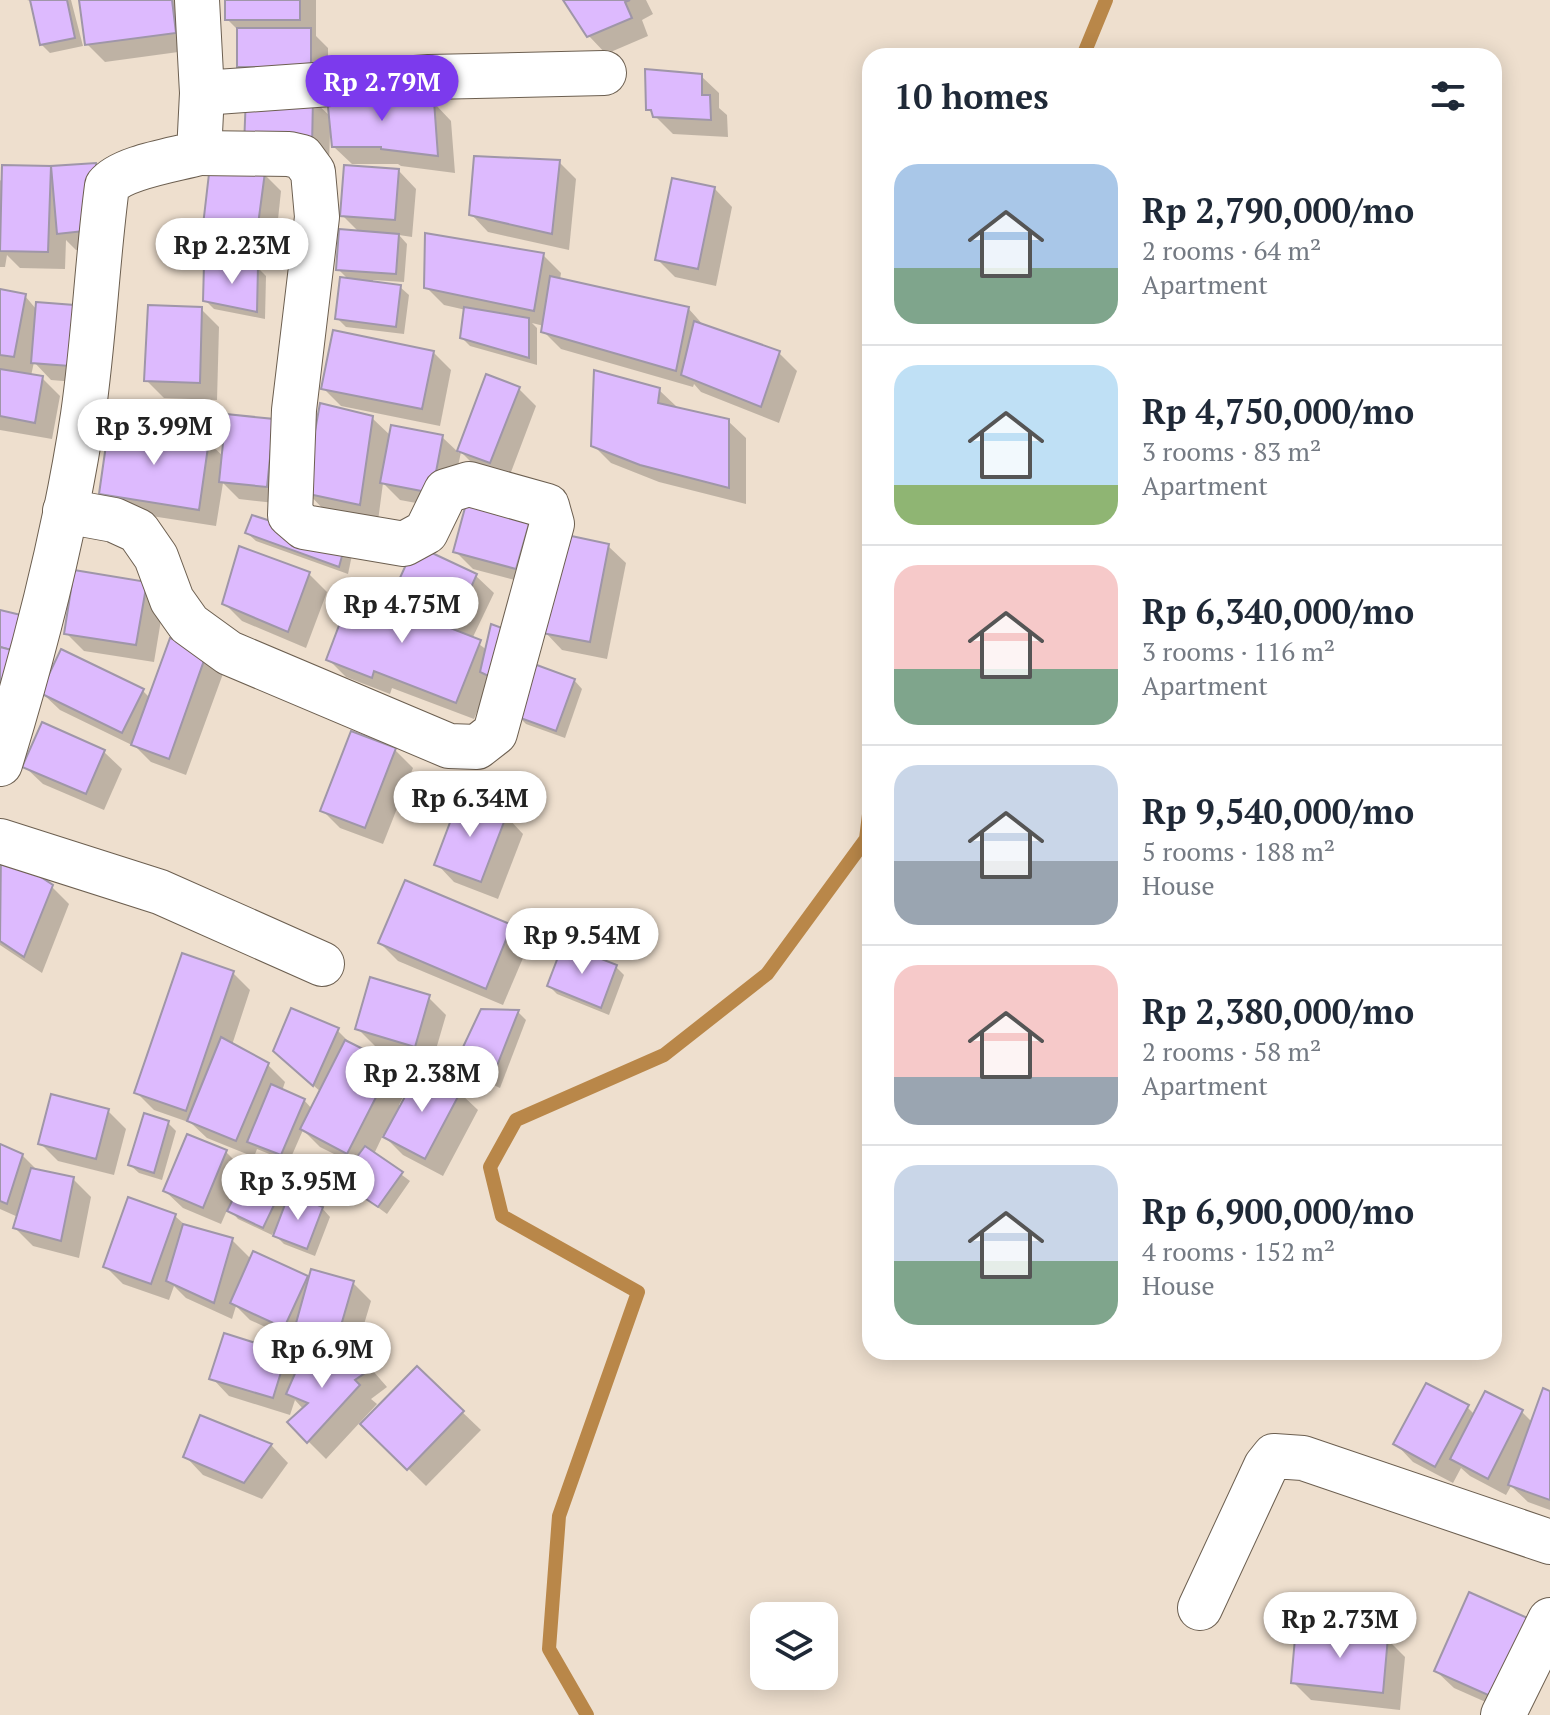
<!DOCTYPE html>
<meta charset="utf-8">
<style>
:root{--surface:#fff;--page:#f6f6f7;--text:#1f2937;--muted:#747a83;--line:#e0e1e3;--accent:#7c3aed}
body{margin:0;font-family:"PT Serif",serif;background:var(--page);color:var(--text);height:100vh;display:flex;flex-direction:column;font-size:30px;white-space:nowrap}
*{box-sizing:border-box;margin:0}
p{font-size:26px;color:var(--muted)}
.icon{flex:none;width:44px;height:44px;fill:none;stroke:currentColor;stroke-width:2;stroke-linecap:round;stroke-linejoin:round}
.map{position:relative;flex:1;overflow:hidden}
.panel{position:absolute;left:862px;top:48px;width:640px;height:1312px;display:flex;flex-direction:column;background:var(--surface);border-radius:24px;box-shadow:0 4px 20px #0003}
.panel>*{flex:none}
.tools{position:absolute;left:750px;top:1602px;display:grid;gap:16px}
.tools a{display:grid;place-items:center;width:88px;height:88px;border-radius:16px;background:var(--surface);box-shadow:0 4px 20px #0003;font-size:40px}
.price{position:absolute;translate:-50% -68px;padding:0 18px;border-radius:28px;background:#fff;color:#222;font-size:26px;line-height:52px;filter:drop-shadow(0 2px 4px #0008)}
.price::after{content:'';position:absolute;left:50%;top:48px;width:24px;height:18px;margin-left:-12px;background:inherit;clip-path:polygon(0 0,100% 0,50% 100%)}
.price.active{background:var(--accent);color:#fff}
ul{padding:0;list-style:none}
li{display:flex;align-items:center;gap:24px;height:200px;padding:0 32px}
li+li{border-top:2px solid var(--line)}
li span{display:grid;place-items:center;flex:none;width:224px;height:160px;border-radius:24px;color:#555}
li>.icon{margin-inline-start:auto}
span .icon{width:96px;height:96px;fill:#fffc;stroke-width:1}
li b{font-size:34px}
h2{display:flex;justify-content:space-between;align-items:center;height:96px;padding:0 32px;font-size:34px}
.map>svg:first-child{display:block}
.shadow{fill:#0003;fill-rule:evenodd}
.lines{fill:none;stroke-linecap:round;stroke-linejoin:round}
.stream{stroke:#b98749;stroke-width:14}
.building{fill:#ddbafe;stroke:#9f96a8;stroke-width:2}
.street-casing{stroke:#6c5f50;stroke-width:46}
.street{stroke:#fff;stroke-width:44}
</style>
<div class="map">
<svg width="1550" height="1715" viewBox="0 0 1550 1715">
<rect width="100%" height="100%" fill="#eedfce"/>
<!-- shadow -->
<g class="shadow">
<path d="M27 0H71L83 46 50 53 41 44 33 2Z"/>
<path d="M81 0H186L193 50 105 62 87 44Z"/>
<path d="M227 0H316V36L328 48V84H257L239 66V31L227 19Z"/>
<path d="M565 0H646L653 14 642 20 648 36 606 54 589 36Z"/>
<path d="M701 76 719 93V108L727 115 728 137 673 134 648 109Z"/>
<path d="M312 99 331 117 391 103H434L451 121 455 173 401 166 398 164H352L334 147 332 132H330L329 165 264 163Z"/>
<path d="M559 162 576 179 569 250 488 232 471 214Z"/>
<path d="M96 165 113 183 119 247 76 250 66 240 65 269 20 268 7 255 5 267H0V180L4 183V167L51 168Z"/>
<path d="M399 171 416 189 412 237 399 235 407 244 404 282 373 280V283L400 287 409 295 404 334 346 327 337 318 349 280 338 269 360 233 342 215Z"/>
<path d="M264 174 281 191 274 257 222 251 204 234Z"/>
<path d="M715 189 732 207 716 286 675 277 658 260Z"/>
<path d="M543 255 561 273 560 280 688 308 705 327 779 353 797 371 779 423 701 392 694 384 693 387 561 349 543 331 544 326 532 323 537 328V365L470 346 462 338 466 310 444 305 426 287Z"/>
<path d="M257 267 266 276 265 319 214 309 205 300Z"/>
<path d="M0 291 25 296 100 384 51 380 34 362 31 376 42 378 60 396 52 439 0 430Z"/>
<path d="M201 309 219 327 217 400 164 398 146 380Z"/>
<path d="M433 352 451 370 440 426 341 406 323 388Z"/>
<path d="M488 377 519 389 536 406 508 480 477 468 461 452 449 509 400 500 383 483 378 521 324 510 307 492 372 418 391 436 442 437 459 453Z"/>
<path d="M659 390 677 407 728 421 746 438V504L659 482 611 463 593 445Z"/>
<path d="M291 438 284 504 239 499 223 483 216 526 119 511 101 494 208 442 224 457Z"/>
<path d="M532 511 534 585 473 569 455 551Z"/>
<path d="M247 533 352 555 348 574 256 541Z"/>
<path d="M608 546 626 563 607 659 562 650 545 632Z"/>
<path d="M309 574 327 592 306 648 242 621 224 603Z"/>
<path d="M476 576 494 593 472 639 487 650 490 680 474 719 392 688 390 694 346 677 328 659 356 585 409 605 395 592ZM405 606 452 627 450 631 415 617Z"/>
<path d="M146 584 164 602 154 662 84 651 66 633Z"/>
<path d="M171 641 224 671 186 775 151 762 136 747 60 710 42 693 62 652 143 691 150 698Z"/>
<path d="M574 680 582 689 565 738 526 724 517 715Z"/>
<path d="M395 750 413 768 383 844 340 828 322 810Z"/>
<path d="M104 752 122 769 104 810 43 784 25 767Z"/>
<path d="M506 816 523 834 498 899 454 882 437 864Z"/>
<path d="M0 858 51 886 69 904 42 973 0 945Z"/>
<path d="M511 926 529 944 503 1005 398 961 380 943Z"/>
<path d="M616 967 624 975 609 1015 557 994 549 986Z"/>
<path d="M233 973 250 990 232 1045 267 1064 285 1082 282 1091 304 1100 312 1109 321 1092 293 1068 337 1030 355 1048 392 1066 409 1084 399 1105 402 1106 460 1093 478 1110 443 1176 403 1155 383 1135 374 1154 410 1181 387 1214 342 1181 354 1164 320 1147 303 1130 289 1162 257 1149 254 1157 207 1138 191 1123 154 1110 136 1092Z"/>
<path d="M428 997 446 1015 432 1063 375 1046 357 1028Z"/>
<path d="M518 1012 526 1020 500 1088 466 1072 457 1063Z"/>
<path d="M108 1111 126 1129 114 1175 58 1161 40 1143Z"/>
<path d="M168 1123 176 1131 162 1180 139 1173 130 1165Z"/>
<path d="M188 1137 226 1152 244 1170 232 1197 235 1198 285 1180 294 1188 290 1196 322 1208 330 1217 315 1256 284 1244 273 1233 272 1235 238 1219 228 1208 221 1224 183 1208 165 1191Z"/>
<path d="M0 1147 22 1155 39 1172 73 1179 91 1197 79 1258 33 1246 15 1228 18 1217 0 1209Z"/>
<path d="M175 1216 186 1226 232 1240 252 1260 310 1280 353 1283 371 1301 353 1361 360 1356 387 1387 371 1399 377 1404 326 1459 308 1441 304 1410 295 1400 290 1415 229 1396 212 1378 286 1354 300 1368 309 1347 303 1341 302 1344 250 1320 236 1306 232 1319 186 1298 174 1286 169 1300 123 1284 105 1266ZM317 1352 352 1362 357 1377Z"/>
<path d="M417 1369 481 1430 426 1486 363 1424Z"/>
<path d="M1550 1393V1510L1528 1502 1511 1486 1506 1495 1470 1476 1461 1468 1453 1483 1413 1462 1396 1444 1467 1407 1475 1415 1522 1412 1532 1422Z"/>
<path d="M271 1445 288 1463 262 1499 203 1475 186 1457Z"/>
<path d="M1387 1639 1405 1657 1400 1710 1311 1700 1293 1682Z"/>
<path d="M1549 1639 1515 1715 1454 1688 1436 1671Z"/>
</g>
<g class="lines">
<!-- stream -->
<g class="stream">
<path d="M1083 56 1106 0"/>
<path d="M587 1715 549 1649 559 1516 638 1292 502 1216 490 1167 516 1120 664 1055 767 974 866 839 870 806"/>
</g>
</g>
<!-- building -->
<g class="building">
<path d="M30 0H67L75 38 40 45Z"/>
<path d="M79 0H172L176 33 85 45Z"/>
<rect x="225" y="0" width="75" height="20"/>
<path d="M563 0H630L625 2 632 18 587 37Z"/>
<rect x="237" y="28" width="74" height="39"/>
<path d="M645 69 702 74V95H710L711 120 653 117 651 110H646Z"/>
<path d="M326 87 380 100 434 101 438 156 381 149V147H332Z"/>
<path d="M246 95 313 97 312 148 244 146Z"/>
<path d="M474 156 560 160 552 234 469 215Z"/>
<path d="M96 163 102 229 57 234 51 166Z"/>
<path d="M2 165 51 166 48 252 0 251Z"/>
<path d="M210 165 265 172 256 240 202 234Z"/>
<path d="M344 165 399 169 395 220 340 216Z"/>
<path d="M672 178 715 187 698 269 655 260Z"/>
<path d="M339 229 399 234 396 274 336 270Z"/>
<path d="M425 233 544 253 534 311 424 288Z"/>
<path d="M204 264 258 265 257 312 203 301Z"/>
<path d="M550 276 689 307 676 371 541 332Z"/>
<path d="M340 277 401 285 396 327 335 319Z"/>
<path d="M0 289 26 294 14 357 0 355Z"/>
<path d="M36 302 87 306 83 367 31 363Z"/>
<path d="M148 305 202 307 200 383 144 381Z"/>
<path d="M464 307 529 318V358L460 338Z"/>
<path d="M694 321 780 351 761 407 681 375Z"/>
<path d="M333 330 434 351 422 409 321 389Z"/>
<path d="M0 369 43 376 35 423 0 416Z"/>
<path d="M594 370 660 388 658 403 729 419V488L640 465 591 446Z"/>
<path d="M486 374 520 387 490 463 457 451Z"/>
<path d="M320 403 373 416 360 505 304 493Z"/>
<path d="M226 414 274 419 267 487 219 482Z"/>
<path d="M109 424 209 440 199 510 99 494Z"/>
<path d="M391 425 443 435 432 493 380 483Z"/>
<path d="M469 493 533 510 516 569 453 552Z"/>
<path d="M252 515 345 545 339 567 245 533Z"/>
<path d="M562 534 609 544 590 642 542 633Z"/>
<path d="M415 545 477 574 456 621 393 593Z"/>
<path d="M239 546 310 572 288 632 222 604Z"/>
<path d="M74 570 147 582 136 645 64 634Z"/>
<path d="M355 583 402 601 399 608 481 640 456 703 374 671 372 678 326 660Z"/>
<path d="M0 610 25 616 15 651 0 647Z"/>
<path d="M491 624 518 634 503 683 480 672Z"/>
<path d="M170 638 207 652 169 759 131 745Z"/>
<path d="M0 647 15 651 0 692Z"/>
<path d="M61 649 144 689 122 733 40 693Z"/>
<path d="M534 664 575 679 556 731 515 716Z"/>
<path d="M42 722 105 750 86 794 22 767Z"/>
<path d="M351 731 396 748 365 828 320 811Z"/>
<path d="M460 796 507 814 481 882 434 865Z"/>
<path d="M1 851 53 885 24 957 0 941Z"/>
<path d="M405 880 512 925 486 989 378 943Z"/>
<path d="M563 944 617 965 601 1008 547 986Z"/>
<path d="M182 953 234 971 186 1111 134 1093Z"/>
<path d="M370 977 430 995 415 1047 355 1029Z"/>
<path d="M291 1008 339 1028 313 1086 273 1051Z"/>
<path d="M481 1009 519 1010 491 1081 455 1064Z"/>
<path d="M221 1037 269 1063 236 1141 187 1121Z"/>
<path d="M345 1040 393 1064 347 1154 300 1129Z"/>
<path d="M420 1069 461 1091 425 1159 383 1137Z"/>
<path d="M271 1084 305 1099 281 1155 247 1142Z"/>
<path d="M51 1094 109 1109 96 1159 38 1144Z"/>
<path d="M144 1113 169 1121 154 1173 128 1165Z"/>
<path d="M187 1134 227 1150 203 1208 163 1191Z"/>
<path d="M0 1144 23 1154 7 1204 0 1201Z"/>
<path d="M365 1146 403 1172 378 1207 339 1181Z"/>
<path d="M252 1161 287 1178 263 1228 227 1211Z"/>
<path d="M31 1168 74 1177 61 1241 13 1228Z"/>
<path d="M289 1194 323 1207 307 1249 273 1236Z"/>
<path d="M128 1197 176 1214 151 1284 103 1267Z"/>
<path d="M183 1224 233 1238 214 1303 166 1281Z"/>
<path d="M253 1251 308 1276 284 1328 230 1303Z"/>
<path d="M311 1269 354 1281 335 1346 293 1334Z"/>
<path d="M224 1333 287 1353 273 1398 209 1379Z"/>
<path d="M307 1346 350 1371 345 1365 360 1354 371 1369 355 1380 360 1385 307 1443 287 1422 308 1403 286 1394Z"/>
<path d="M417 1366 464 1411 407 1470 360 1424Z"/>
<path d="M1426 1383 1469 1405 1435 1467 1393 1444Z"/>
<path d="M1543 1388 1550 1391V1500L1508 1485Z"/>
<path d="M1485 1391 1523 1410 1488 1479 1450 1459Z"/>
<path d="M200 1415 272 1444 244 1483 183 1457Z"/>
<path d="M1469 1592 1532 1620 1497 1699 1434 1671Z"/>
<path d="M1296 1627 1388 1637 1383 1693 1291 1683Z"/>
</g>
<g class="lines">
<!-- street casing -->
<g class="street-casing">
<g id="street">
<path d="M202 93 429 77 604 73"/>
<path d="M65 511 114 520 138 531 156 557 172 600 189 624 229 653 449 746 477 747 495 733 552 524 547 506 469 484 446 491 426 532 404 544 304 527 290 515 294 410 317 217 313 172 302 157 289 154 199 153"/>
<path d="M0 764C35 650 65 534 83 415 94 339 97 262 107 186 122 167 174 160 199 153L202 93 197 0"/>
<path d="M0 841 160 892 322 964"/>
<path d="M1200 1608 1266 1466 1274 1456 1303 1458 1550 1542"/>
<path d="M1503 1715 1550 1620"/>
</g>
</g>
<!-- street -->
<use href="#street" class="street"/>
</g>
</svg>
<div class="tools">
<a><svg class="icon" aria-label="layers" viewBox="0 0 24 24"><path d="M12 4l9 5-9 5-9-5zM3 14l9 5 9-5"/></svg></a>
</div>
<b class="price active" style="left:382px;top:123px">Rp 2.79M</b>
<b class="price" style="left:232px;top:286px">Rp 2.23M</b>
<b class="price" style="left:154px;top:467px">Rp 3.99M</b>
<b class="price" style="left:402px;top:645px">Rp 4.75M</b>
<b class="price" style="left:470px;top:839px">Rp 6.34M</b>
<b class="price" style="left:582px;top:976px">Rp 9.54M</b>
<b class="price" style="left:422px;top:1114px">Rp 2.38M</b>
<b class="price" style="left:298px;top:1222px">Rp 3.95M</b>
<b class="price" style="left:322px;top:1390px">Rp 6.9M</b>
<b class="price" style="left:1340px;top:1660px">Rp 2.73M</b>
<section class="panel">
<h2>10 homes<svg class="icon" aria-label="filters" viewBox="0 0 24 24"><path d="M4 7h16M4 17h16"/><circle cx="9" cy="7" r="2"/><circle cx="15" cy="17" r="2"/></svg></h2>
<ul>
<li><span style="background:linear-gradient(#a9c7e8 65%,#7fa58c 0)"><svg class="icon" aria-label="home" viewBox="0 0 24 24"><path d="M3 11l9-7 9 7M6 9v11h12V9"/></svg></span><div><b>Rp 2,790,000/mo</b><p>2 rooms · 64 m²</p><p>Apartment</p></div></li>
<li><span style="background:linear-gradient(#bfe0f5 75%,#8fb573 0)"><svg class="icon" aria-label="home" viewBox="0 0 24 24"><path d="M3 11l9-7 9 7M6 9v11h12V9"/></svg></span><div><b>Rp 4,750,000/mo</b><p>3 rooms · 83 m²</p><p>Apartment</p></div></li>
<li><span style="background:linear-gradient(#f6c9c9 65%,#7fa58c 0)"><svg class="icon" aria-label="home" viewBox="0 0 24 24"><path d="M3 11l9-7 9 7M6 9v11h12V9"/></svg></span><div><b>Rp 6,340,000/mo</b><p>3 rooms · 116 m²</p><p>Apartment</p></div></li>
<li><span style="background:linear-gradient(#c9d6e8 60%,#9aa5b1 0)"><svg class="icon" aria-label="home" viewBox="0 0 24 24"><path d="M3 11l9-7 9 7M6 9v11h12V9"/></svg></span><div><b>Rp 9,540,000/mo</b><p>5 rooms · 188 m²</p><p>House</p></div></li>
<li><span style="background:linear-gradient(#f6c9c9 70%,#9aa5b1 0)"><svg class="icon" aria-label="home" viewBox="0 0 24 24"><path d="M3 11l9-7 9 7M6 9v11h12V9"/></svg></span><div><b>Rp 2,380,000/mo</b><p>2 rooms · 58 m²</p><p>Apartment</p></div></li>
<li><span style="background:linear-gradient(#c9d6e8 60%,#7fa58c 0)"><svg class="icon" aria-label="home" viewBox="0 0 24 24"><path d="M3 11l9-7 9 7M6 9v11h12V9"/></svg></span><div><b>Rp 6,900,000/mo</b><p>4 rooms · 152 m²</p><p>House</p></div></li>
</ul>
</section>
</div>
